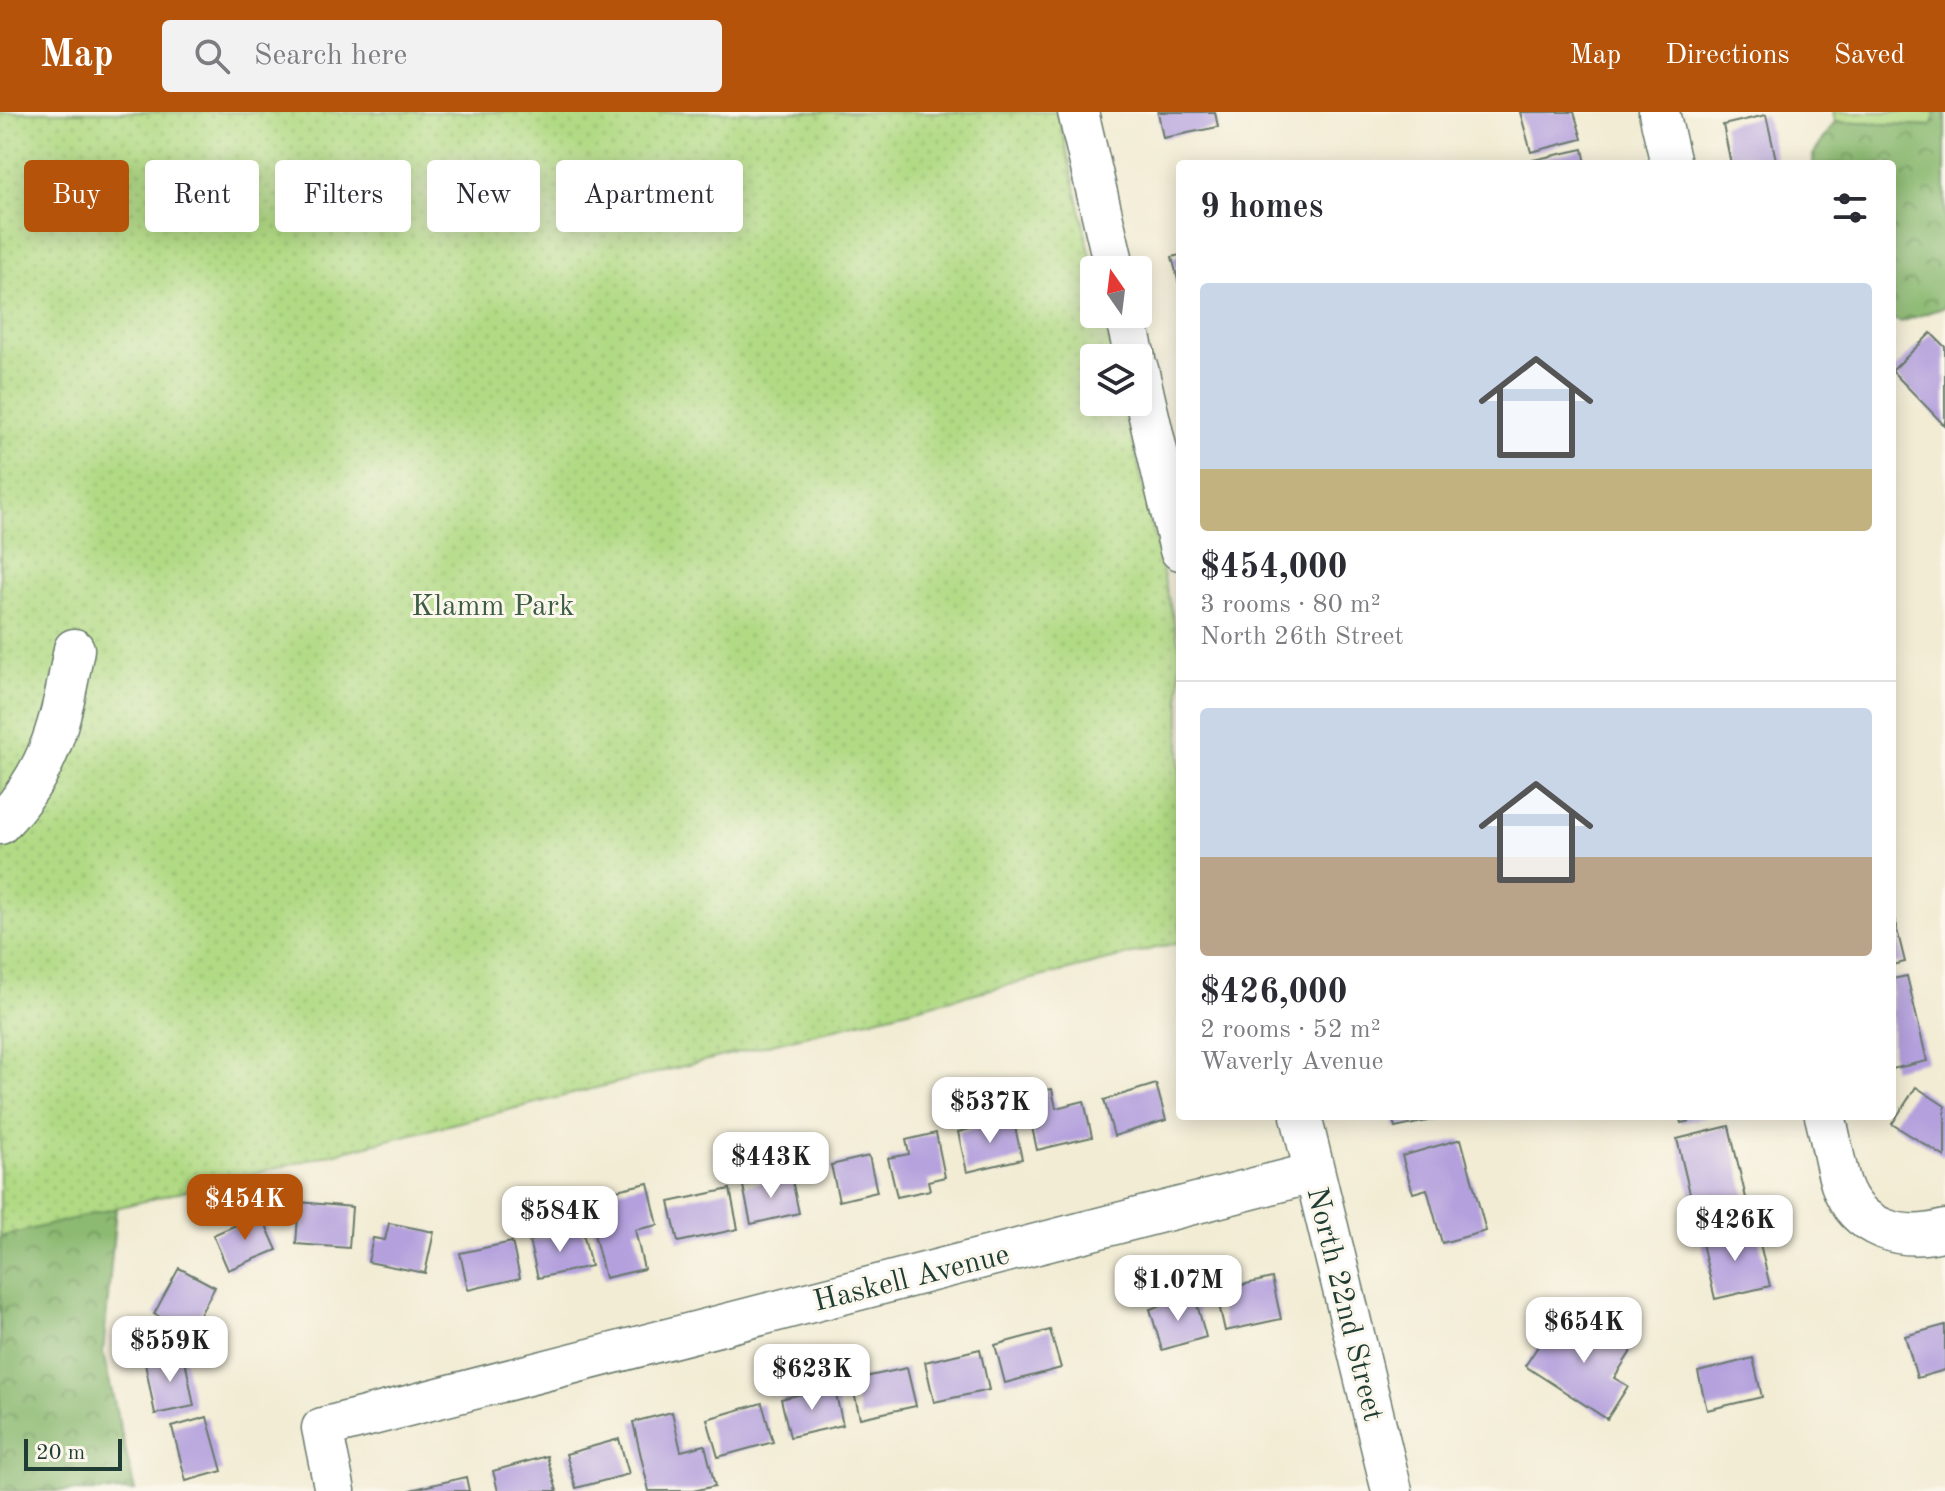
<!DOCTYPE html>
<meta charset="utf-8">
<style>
:root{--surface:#fff;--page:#f2f2f3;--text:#2b2b33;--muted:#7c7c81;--line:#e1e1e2;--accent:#b45309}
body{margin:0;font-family:"Old Standard TT",serif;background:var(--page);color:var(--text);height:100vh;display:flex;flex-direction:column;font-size:30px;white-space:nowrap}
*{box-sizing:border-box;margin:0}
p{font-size:26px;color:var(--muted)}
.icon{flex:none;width:44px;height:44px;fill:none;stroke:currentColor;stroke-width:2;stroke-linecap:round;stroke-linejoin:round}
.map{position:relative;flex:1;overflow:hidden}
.side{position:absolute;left:1176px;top:48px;width:720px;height:960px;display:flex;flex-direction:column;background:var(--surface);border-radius:8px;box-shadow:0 4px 20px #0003}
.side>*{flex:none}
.guide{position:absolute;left:24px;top:48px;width:760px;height:72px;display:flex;gap:16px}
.needle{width:52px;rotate:346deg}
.buttons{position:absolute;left:1080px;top:144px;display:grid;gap:16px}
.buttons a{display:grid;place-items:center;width:72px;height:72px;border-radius:8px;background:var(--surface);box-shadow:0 4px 20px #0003;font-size:40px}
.scale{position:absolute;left:24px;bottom:20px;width:98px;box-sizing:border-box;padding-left:8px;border:4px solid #1f3d34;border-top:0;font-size:22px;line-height:28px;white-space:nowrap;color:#1f3d34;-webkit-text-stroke:6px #fbf7ec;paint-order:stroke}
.price{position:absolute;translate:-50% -68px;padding:0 18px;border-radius:16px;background:#fff;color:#222;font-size:26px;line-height:52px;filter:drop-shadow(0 2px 4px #0008)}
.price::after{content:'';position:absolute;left:50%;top:48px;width:24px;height:18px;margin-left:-12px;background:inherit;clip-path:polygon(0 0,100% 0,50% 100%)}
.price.selected{background:var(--accent);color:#fff}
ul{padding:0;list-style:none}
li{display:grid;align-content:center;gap:16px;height:424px;padding:0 24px}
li+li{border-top:2px solid var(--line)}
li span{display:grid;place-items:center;height:248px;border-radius:8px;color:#555}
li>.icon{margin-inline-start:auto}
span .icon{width:144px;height:144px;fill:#fffc;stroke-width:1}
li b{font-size:34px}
h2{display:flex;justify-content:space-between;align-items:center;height:96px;padding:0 24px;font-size:34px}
.pill{padding:0 28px;border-radius:8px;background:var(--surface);box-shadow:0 4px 20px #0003;font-size:28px;line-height:72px}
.pill.selected{background:var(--accent);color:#fff}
header{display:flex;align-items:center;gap:48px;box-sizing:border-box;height:112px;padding:0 40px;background:var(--accent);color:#fff}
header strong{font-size:38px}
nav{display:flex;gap:44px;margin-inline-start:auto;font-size:28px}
.search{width:560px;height:72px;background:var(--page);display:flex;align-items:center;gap:20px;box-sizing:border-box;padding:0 28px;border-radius:8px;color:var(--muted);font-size:30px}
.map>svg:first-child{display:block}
.green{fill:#b1da84;stroke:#688c5c;stroke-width:2}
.forest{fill:url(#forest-crowns);stroke:#567c53;stroke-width:2}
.park{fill:url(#park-dots);stroke:#688c5c;stroke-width:2}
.building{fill:#b4a0dd}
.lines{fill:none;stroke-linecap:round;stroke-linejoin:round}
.minor-casing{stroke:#697a6c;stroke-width:43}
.minor{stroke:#fff;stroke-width:40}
.labels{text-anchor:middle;stroke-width:6;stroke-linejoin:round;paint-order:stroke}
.park-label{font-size:30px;fill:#3c5c44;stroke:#fbf7ec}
.street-label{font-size:30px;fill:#1f3d34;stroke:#fbf7ec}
</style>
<header>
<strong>Map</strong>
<div class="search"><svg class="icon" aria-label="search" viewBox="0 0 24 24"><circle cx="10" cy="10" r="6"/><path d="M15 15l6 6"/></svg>Search here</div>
<nav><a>Map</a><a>Directions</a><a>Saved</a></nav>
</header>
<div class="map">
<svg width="1945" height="1379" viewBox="0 0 1945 1379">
<defs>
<pattern id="forest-crowns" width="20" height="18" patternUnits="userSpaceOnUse" patternTransform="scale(2)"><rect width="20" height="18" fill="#8cba72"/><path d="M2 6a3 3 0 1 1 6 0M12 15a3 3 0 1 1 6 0" fill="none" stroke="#72985e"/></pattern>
<pattern id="park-dots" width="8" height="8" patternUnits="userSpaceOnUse" patternTransform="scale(2)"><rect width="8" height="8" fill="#b1da84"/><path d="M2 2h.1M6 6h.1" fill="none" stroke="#98bc73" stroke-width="1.8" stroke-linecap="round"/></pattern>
</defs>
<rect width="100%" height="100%" fill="#fbf7ec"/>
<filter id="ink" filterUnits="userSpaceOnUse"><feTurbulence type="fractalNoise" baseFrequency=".0125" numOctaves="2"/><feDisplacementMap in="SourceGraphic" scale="16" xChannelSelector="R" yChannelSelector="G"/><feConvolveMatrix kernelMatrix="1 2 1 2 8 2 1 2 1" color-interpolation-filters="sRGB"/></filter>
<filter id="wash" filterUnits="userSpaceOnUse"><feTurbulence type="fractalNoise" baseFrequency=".006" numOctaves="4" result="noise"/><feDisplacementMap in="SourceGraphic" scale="32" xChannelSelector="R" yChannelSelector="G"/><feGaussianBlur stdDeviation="1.8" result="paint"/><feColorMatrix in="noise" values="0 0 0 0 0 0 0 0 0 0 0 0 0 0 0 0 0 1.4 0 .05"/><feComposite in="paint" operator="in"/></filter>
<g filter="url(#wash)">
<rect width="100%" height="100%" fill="#f2ecd4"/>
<!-- green -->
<path class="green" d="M1833 0H1936L1933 14 1835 10Z"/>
<!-- forest -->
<g class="forest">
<path d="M1936 0H1945V195L1901 210 1892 207V52H1813V43L1835 10 1932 14Z"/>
<path d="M116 1096 103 1242 135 1379H0V1125Z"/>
</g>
<!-- park -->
<path class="park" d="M0 0H1058L1094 158V202H1104L1114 246H1094V290H1124L1180 536V830L0 1125Z"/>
<g id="blocks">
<!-- building -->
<g class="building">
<path d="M1158 0H1215L1218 15 1163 26Z"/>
<path d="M1520 0H1574L1582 27 1531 40Z"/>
<path d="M1766 3 1777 52H1731L1723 13Z"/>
<path d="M1583 37 1586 52H1534L1533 48Z"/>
<path d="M1180 143V172H1179L1172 145Z"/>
<path d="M1931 221 1945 235V314L1892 259Z"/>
<path d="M1892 798 1905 850 1892 853Z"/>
<path d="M1907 864 1927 949 1892 957V867Z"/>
<path d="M1156 972 1166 1008 1114 1024 1104 988Z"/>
<path d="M1916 975 1945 994V1045L1892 1012Z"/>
<path d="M1052 977 1056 996 1084 989 1092 1025 1037 1038 1025 983Z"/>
<path d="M1392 1004H1446V1005L1395 1016Z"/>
<path d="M1679 1004H1707V1005L1681 1011Z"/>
<path d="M1013 1006 1022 1047 967 1060 958 1020Z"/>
<path d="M1729 1014 1750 1103 1698 1115 1677 1027Z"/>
<path d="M936 1021 945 1065 928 1069 930 1078 897 1085 888 1046 909 1042 906 1028Z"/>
<path d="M1461 1027 1486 1119 1442 1131 1427 1077 1413 1081 1402 1044Z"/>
<path d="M869 1044 877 1080 839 1089 831 1053Z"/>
<path d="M791 1063 799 1101 751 1112 743 1074Z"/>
<path d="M648 1071 658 1113 635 1118 644 1157 605 1166 585 1085Z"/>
<path d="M730 1077 738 1117 678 1130 669 1090Z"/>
<path d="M299 1090 352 1095 349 1136 296 1132Z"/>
<path d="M261 1102 277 1138 228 1158 213 1123Z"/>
<path d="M389 1111 434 1120 425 1161 368 1150 373 1126 385 1128Z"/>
<path d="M1756 1115 1770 1174 1715 1187 1701 1127Z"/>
<path d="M582 1117 591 1154 538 1166 529 1129Z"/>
<path d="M512 1130 520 1166 468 1178 460 1141Z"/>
<path d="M179 1156 215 1175 190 1221 154 1202Z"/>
<path d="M1272 1166 1281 1207 1225 1219 1216 1179Z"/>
<path d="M1195 1185 1206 1225 1162 1238 1150 1197Z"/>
<path d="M1556 1207 1589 1228 1600 1210 1635 1233 1614 1266 1628 1274 1607 1307 1525 1254Z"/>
<path d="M1945 1213V1258L1917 1266 1905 1224Z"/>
<path d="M1050 1218 1061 1256 1005 1271 995 1233Z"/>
<path d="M980 1237 989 1278 934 1290 925 1250Z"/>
<path d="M184 1243 194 1294 155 1302 145 1251Z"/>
<path d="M1753 1246 1762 1285 1707 1298 1698 1260Z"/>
<path d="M907 1256 916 1294 860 1306 851 1268Z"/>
<path d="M834 1274 843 1313 790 1325 781 1287Z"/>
<path d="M762 1291 773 1330 718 1345 707 1307Z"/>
<path d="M672 1300 681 1339 705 1333 715 1374 693 1379H649L633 1310Z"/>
<path d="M207 1305 222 1359 186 1369 172 1315Z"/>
<path d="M619 1327 629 1362 576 1376 566 1342Z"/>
<path d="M547 1344 557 1379H498L493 1359Z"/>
<path d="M466 1365 469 1379H410V1378Z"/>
</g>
</g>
</g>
<g filter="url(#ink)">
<use href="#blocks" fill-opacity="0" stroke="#697a6c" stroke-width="2"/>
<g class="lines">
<!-- minor casing -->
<g class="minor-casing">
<g id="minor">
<path d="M1078 0 1115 158"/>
<path d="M1659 0 1671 52"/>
<path d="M1125 202 1135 246"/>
<path d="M1138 257 1180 438"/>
<path d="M0 712C52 658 61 607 74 537"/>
<path d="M1301 1004 1392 1379"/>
<path d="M1825 1004C1831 1026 1834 1050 1841 1072 1857 1118 1903 1130 1945 1118"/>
<path d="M335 1379 322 1316 1313 1061"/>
</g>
</g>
<!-- minor -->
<use href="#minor" class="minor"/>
</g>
</g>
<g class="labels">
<!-- park labels -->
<g class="park-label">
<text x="493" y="503">Klamm Park</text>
</g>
<!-- street labels -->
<g class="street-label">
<text transform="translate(911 1165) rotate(-14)" y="10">Haskell Avenue</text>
<text transform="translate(1346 1192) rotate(76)" y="10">North 22nd Street</text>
</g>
</g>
</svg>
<div class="buttons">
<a><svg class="needle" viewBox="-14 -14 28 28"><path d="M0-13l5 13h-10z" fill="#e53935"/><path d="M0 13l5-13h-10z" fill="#7c7c81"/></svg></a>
<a><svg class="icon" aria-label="layers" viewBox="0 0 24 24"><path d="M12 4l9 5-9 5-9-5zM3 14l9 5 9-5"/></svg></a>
</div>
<div class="scale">20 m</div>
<b class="price" style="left:990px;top:1033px">$537K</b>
<b class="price" style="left:771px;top:1088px">$443K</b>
<b class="price selected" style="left:245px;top:1130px">$454K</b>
<b class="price" style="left:560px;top:1142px">$584K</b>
<b class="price" style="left:1735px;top:1151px">$426K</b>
<b class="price" style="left:1178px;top:1211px">$1.07M</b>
<b class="price" style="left:1584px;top:1253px">$654K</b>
<b class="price" style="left:170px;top:1272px">$559K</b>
<b class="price" style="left:812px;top:1300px">$623K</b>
<div class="guide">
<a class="pill selected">Buy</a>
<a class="pill">Rent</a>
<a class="pill">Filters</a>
<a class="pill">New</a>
<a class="pill">Apartment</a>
</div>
<section class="side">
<h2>9 homes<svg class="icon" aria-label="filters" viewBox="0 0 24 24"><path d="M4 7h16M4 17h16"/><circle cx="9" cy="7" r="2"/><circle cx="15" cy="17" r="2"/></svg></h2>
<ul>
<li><span style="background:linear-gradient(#c9d6e8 75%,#c2b280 0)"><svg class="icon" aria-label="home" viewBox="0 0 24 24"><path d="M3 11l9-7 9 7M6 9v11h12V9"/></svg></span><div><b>$454,000</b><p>3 rooms · 80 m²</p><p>North 26th Street</p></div></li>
<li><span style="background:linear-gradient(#c9d6e8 60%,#b9a48a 0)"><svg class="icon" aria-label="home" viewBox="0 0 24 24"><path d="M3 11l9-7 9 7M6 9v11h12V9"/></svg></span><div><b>$426,000</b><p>2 rooms · 52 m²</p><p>Waverly Avenue</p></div></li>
</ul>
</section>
</div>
